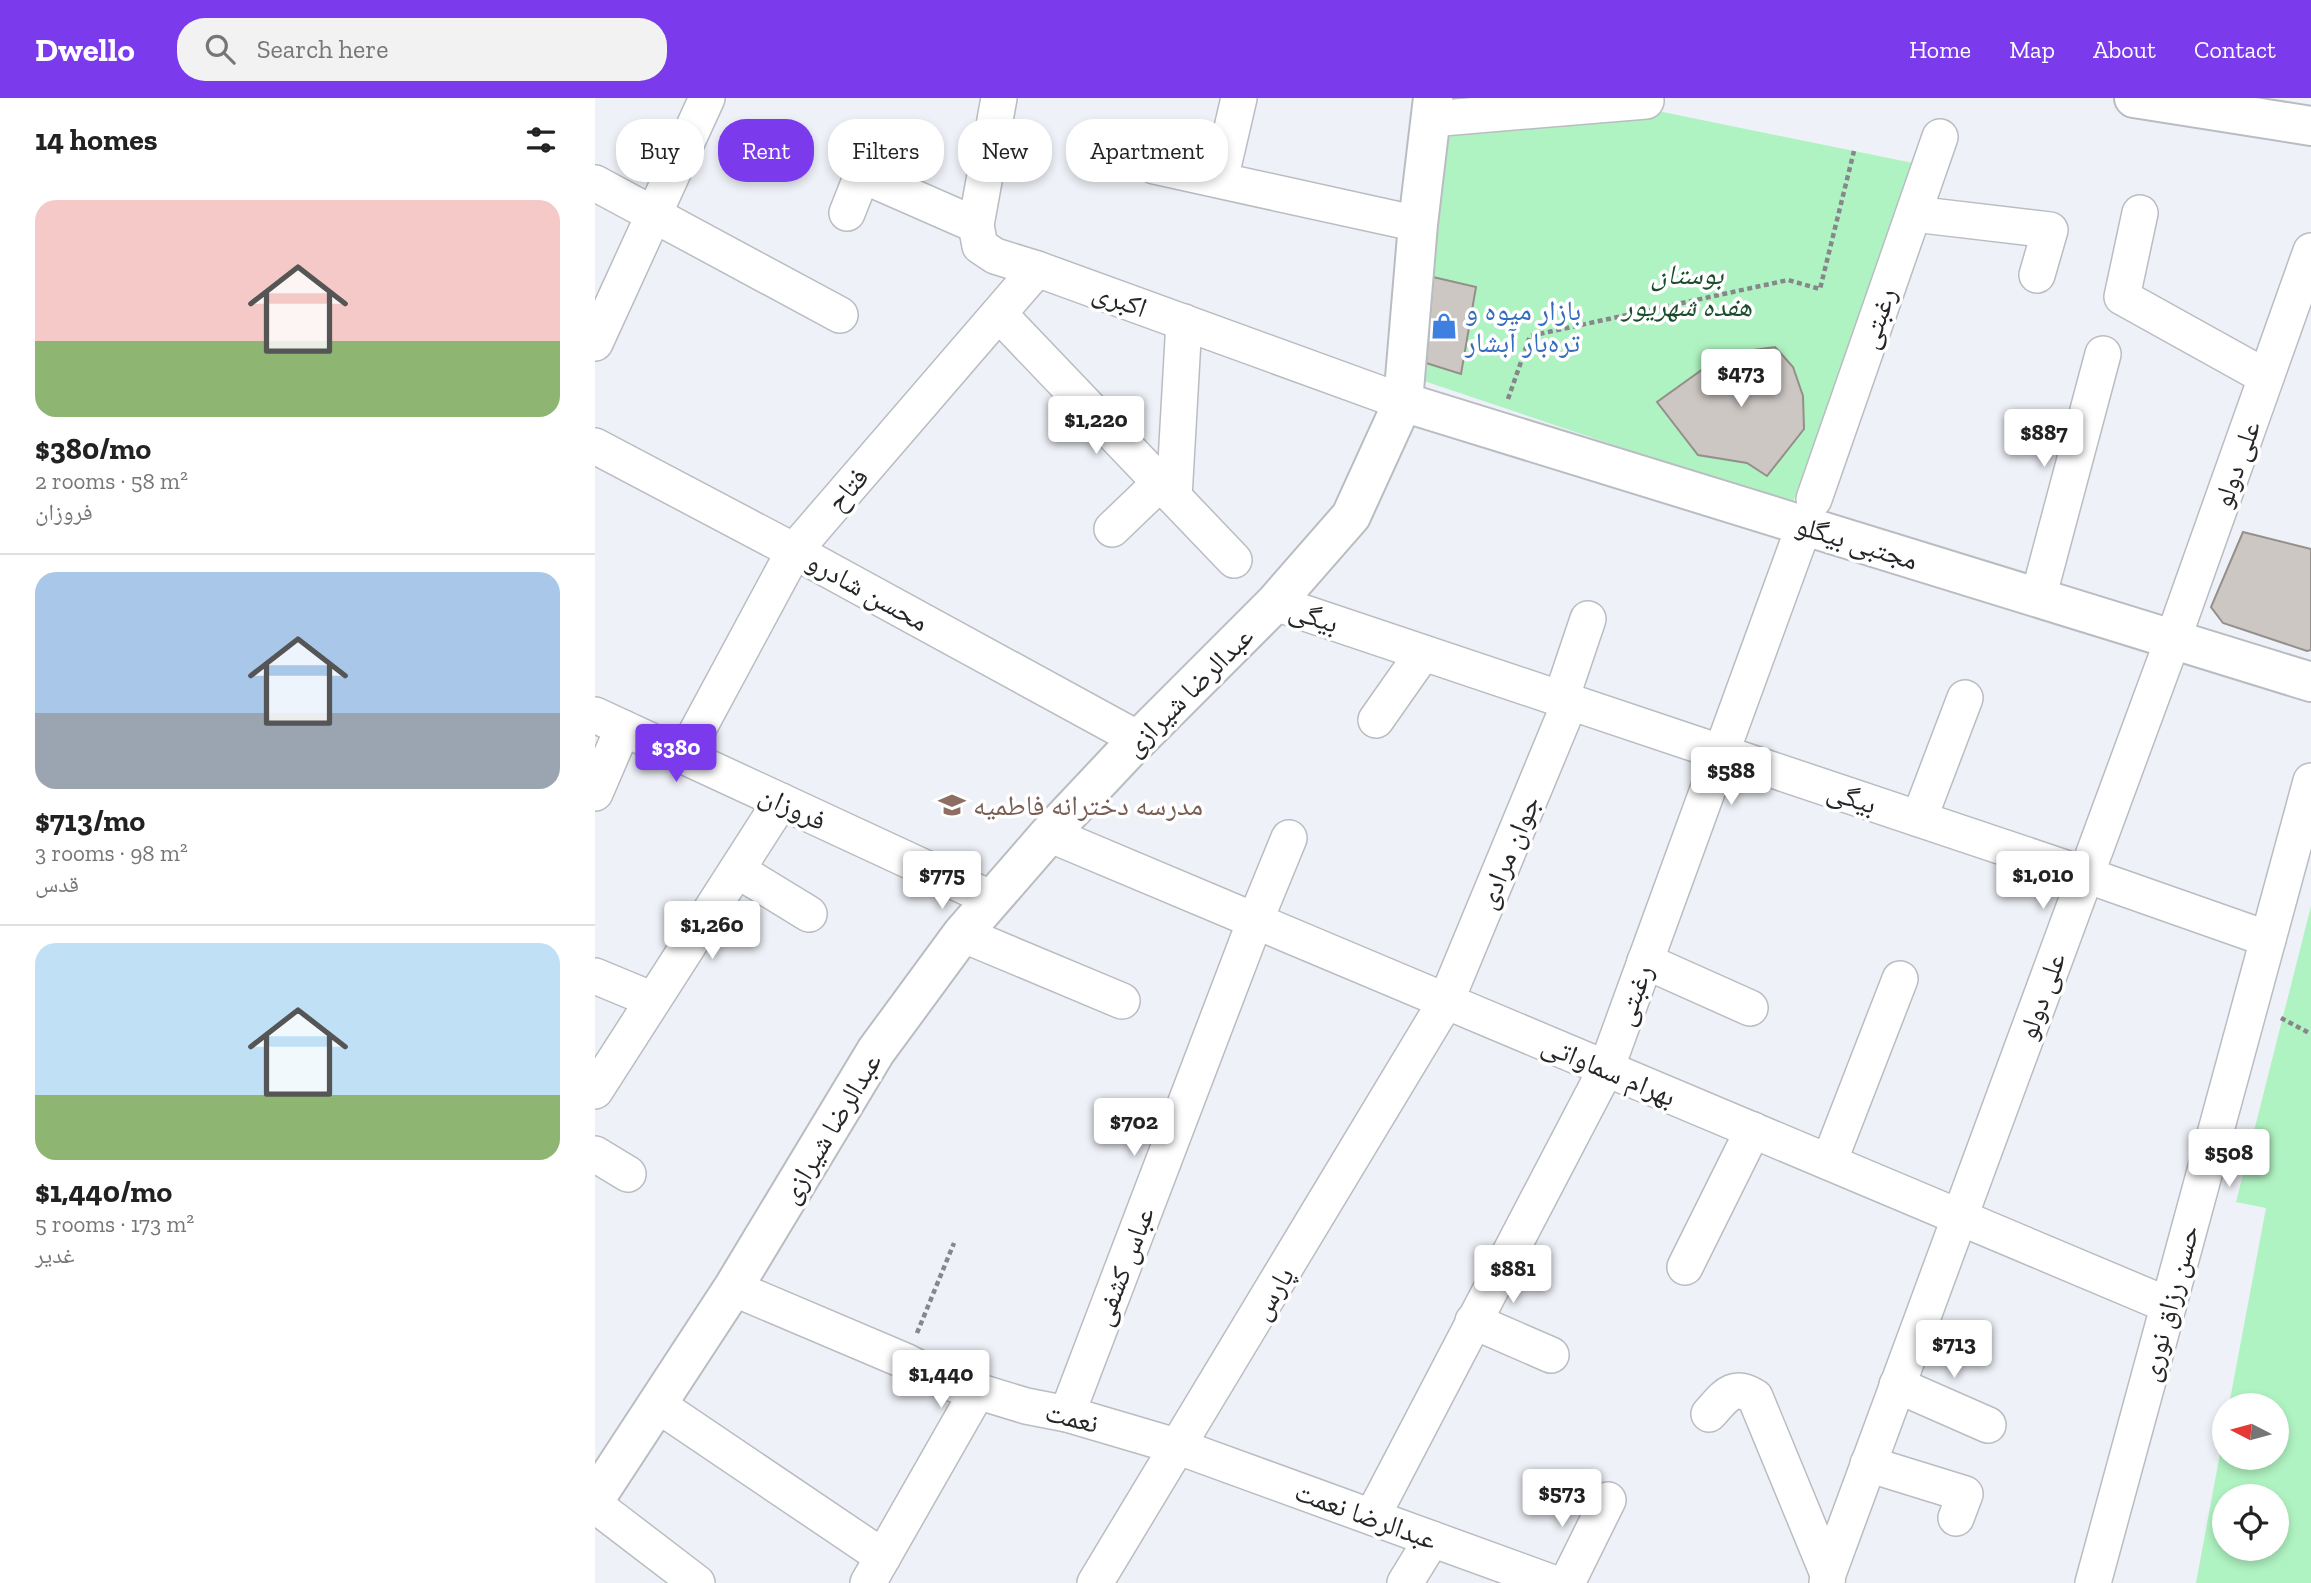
<!DOCTYPE html>
<meta charset="utf-8">
<style>
:root{--surface:#fff;--page:#f2f2f2;--text:#222;--muted:#767676;--line:#e0e0e0;--accent:#7c3aed}
body{margin:0;font-family:"Zilla Slab","Noto Naskh Arabic",serif;background:var(--page);color:var(--text);height:100vh;display:flex;flex-direction:column;font-size:26px;white-space:nowrap}
*{box-sizing:border-box;margin:0}
p{font-size:23px;color:var(--muted)}
.icon{flex:none;width:38px;height:38px;fill:none;stroke:currentColor;stroke-width:2;stroke-linecap:round;stroke-linejoin:round}
.map{position:relative;flex:1;overflow:hidden}
.drawer{display:flex;flex-direction:column;background:var(--surface);width:595px}
.drawer>*{flex:none}
.hud{position:absolute;left:21px;top:21px;width:665px;height:63px;display:flex;gap:14px}
.needle{width:46px;rotate:276deg}
.controls{position:absolute;left:1617px;top:1295px;display:grid;gap:14px}
.controls a{display:grid;place-items:center;width:77px;height:77px;border-radius:50%;background:var(--surface);box-shadow:0 4px 10px #0003;font-size:35px}
.price{position:absolute;translate:-50% -60px;padding:0 16px;border-radius:7px;background:#fff;color:#222;font-size:23px;line-height:46px;filter:drop-shadow(0 2px 4px #0008)}
.price::after{content:'';position:absolute;left:50%;top:42px;width:21px;height:16px;margin-left:-10px;background:inherit;clip-path:polygon(0 0,100% 0,50% 100%)}
.price.on{background:var(--accent);color:#fff}
ul{padding:0;list-style:none}
li{display:grid;align-content:center;gap:14px;height:371px;padding:0 35px}
li+li{border-top:2px solid var(--line)}
li span{display:grid;place-items:center;height:217px;border-radius:21px;color:#555}
li>.icon{margin-inline-start:auto}
span .icon{width:126px;height:126px;fill:#fffc;stroke-width:1}
li b{font-size:30px}
h2{display:flex;justify-content:space-between;align-items:center;height:84px;padding:0 35px;font-size:30px}
.tag{padding:0 24px;border-radius:28px;background:var(--surface);box-shadow:0 4px 10px #0003;font-size:24px;line-height:63px}
.tag.on{background:var(--accent);color:#fff}
header{display:flex;align-items:center;gap:42px;box-sizing:border-box;height:98px;padding:0 35px;background:var(--accent);color:#fff}
header strong{font-size:33px}
nav{display:flex;gap:38px;margin-inline-start:auto;font-size:24px}
.search{width:490px;height:63px;background:var(--page);display:flex;align-items:center;gap:18px;box-sizing:border-box;padding:0 24px;border-radius:28px;color:var(--muted);font-size:26px}
main{display:flex;flex:1;min-height:0}
.map>svg:first-child{display:block}
.green{fill:#b0f3c2;fill-rule:evenodd}
.building{fill:#cdc7c3;stroke:#948f8a;stroke-width:2}
.lines{fill:none;stroke-linecap:round;stroke-linejoin:round}
.minor-casing{stroke:#b9bdc2;stroke-width:38}
.tertiary-casing{stroke:#b9bdc2;stroke-width:42}
.primary-casing{stroke:#b9bdc2;stroke-width:42}
.path{stroke:#85878b;stroke-width:4.5;stroke-dasharray:5 3.5;stroke-linecap:butt}
.minor{stroke:#fff;stroke-width:35}
.tertiary{stroke:#fff;stroke-width:38}
.primary{stroke:#fff;stroke-width:38}
.labels{text-anchor:middle;stroke-width:7;stroke-linejoin:round;paint-order:stroke}
.park-label{font-size:28px;font-style:italic;fill:#1a4d2c;stroke:#fff}
.street-label{font-size:28px;fill:#252628;stroke:#fff}
.shop-label{font-size:28px;fill:#366cbe;stroke:#fff;text-anchor:start}
.education-label{font-size:28px;fill:#785e54;stroke:#fff;text-anchor:start}
</style>
<header>
<strong>Dwello</strong>
<div class="search"><svg class="icon" aria-label="search" viewBox="0 0 24 24"><circle cx="10" cy="10" r="6"/><path d="M15 15l6 6"/></svg>Search here</div>
<nav><a>Home</a><a>Map</a><a>About</a><a>Contact</a></nav>
</header>
<main>
<section class="drawer">
<h2>14 homes<svg class="icon" aria-label="filters" viewBox="0 0 24 24"><path d="M4 7h16M4 17h16"/><circle cx="9" cy="7" r="2"/><circle cx="15" cy="17" r="2"/></svg></h2>
<ul>
<li><span style="background:linear-gradient(#f6c9c9 65%,#8fb573 0)"><svg class="icon" aria-label="home" viewBox="0 0 24 24"><path d="M3 11l9-7 9 7M6 9v11h12V9"/></svg></span><div><b>$380/mo</b><p>2 rooms · 58 m²</p><p>فروزان</p></div></li>
<li><span style="background:linear-gradient(#a9c7e8 65%,#9aa5b1 0)"><svg class="icon" aria-label="home" viewBox="0 0 24 24"><path d="M3 11l9-7 9 7M6 9v11h12V9"/></svg></span><div><b>$713/mo</b><p>3 rooms · 98 m²</p><p>قدس</p></div></li>
<li><span style="background:linear-gradient(#bfe0f5 70%,#8fb573 0)"><svg class="icon" aria-label="home" viewBox="0 0 24 24"><path d="M3 11l9-7 9 7M6 9v11h12V9"/></svg></span><div><b>$1,440/mo</b><p>5 rooms · 173 m²</p><p>غدیر</p></div></li>
</ul>
</section>
<div class="map">
<svg width="1716" height="1485" viewBox="0 0 1716 1485">
<rect width="100%" height="100%" fill="#eef1f7"/>
<!-- green -->
<g class="green">
<path d="M1063 13 1318 65 1197 407 829 283 850 30Z"/>
<path d="M1716 808V1485H1601L1629 1334V1360H1682V1307H1634L1671 1110 1641 1104ZM1629 1398H1682V1451H1629Z"/>
</g>
<!-- building -->
<g class="building">
<path d="M838 179 881 189 866 276 831 265Z"/>
<path d="M1180 249 1198 269 1208 298 1209 331 1172 378 1152 365 1103 357 1062 304 1129 256Z"/>
<path d="M1648 434 1716 451V552L1712 553 1628 525 1616 509Z"/>
</g>
<g class="lines">
<!-- minor casing -->
<g class="minor-casing">
<g id="minor">
<path d="M404 0 381 127 385 148 400 158 442 171 808 304"/>
<path d="M836 21 1051 3"/>
<path d="M559 68 823 126"/>
<path d="M625 82 644 0"/>
<path d="M0 85 245 217"/>
<path d="M252 115 267 77 381 127"/>
<path d="M1545 115 1527 199 1671 279"/>
<path d="M1319 116 1455 132 1442 177"/>
<path d="M404 216 639 462"/>
<path d="M0 245 112 0"/>
<path d="M0 348 199 453 545 642"/>
<path d="M579 399 589 224"/>
<path d="M1219 401 1345 39"/>
<path d="M517 431 565 385"/>
<path d="M1443 500 1508 256"/>
<path d="M680 505 1491 777 1673 841"/>
<path d="M966 601 993 521"/>
<path d="M0 617 397 801"/>
<path d="M781 622 828 555"/>
<path d="M100 637 199 453 442 171"/>
<path d="M0 695 28 630"/>
<path d="M1324 721 1370 600"/>
<path d="M454 736 1573 1207"/>
<path d="M142 772 214 816"/>
<path d="M367 836 527 903"/>
<path d="M1050 863 1155 910"/>
<path d="M0 878 58 902"/>
<path d="M0 993 186 703"/>
<path d="M0 1056 33 1076"/>
<path d="M1234 1064 1305 881"/>
<path d="M1090 1169 1158 1032"/>
<path d="M138 1190 310 1263 349 1283 431 1308 472 1316 584 1349 958 1485"/>
<path d="M878 1223 956 1257"/>
<path d="M1302 1287 1393 1327"/>
<path d="M63 1307 288 1459"/>
<path d="M472 1316 660 823 694 740"/>
<path d="M1114 1316C1129 1300 1137 1284 1160 1299L1233 1476"/>
<path d="M1273 1366 1370 1396 1361 1420"/>
<path d="M0 1407 102 1485"/>
<path d="M777 1419 1011 971 1209 428"/>
<path d="M273 1485 382 1294"/>
<path d="M500 1485 851 903 975 604"/>
<path d="M810 1485 837 1441"/>
<path d="M972 1485 1013 1402"/>
<path d="M1232 1485 1233 1476 1578 541 1716 153"/>
<path d="M1498 1485 1716 683"/>
</g>
</g>
<!-- tertiary casing -->
<g class="tertiary-casing">
<g id="tertiary">
<path d="M808 304 1716 584"/>
<path d="M0 1401 138 1190 281 953 367 836 454 736 533 652 680 505 756 418 808 304 823 126 838 0"/>
</g>
</g>
<!-- primary casing -->
<g class="primary-casing">
<path id="primary" d="M1539 0 1716 28"/>
</g>
<!-- path -->
<g class="path">
<path d="M913 301 935 238 1193 182 1225 191 1259 53"/>
<path d="M1686 920 1716 936"/>
<path d="M322 1235 359 1145"/>
</g>
<!-- minor -->
<use href="#minor" class="minor"/>
<!-- tertiary -->
<use href="#tertiary" class="tertiary"/>
<!-- primary -->
<use href="#primary" class="primary"/>
</g>
<!-- icons -->
<defs>
<g id="shop-bare" transform="scale(2.1)"><path d="M-5-2.5h2.3a2.7 3.5 0 0 1 5.4 0H5L5.5 6h-11ZM-1.5-2.5h3a1.5 2.3 0 0 0-3 0Z" fill="#3f7fe0" stroke="#fff" stroke-width="2.5" paint-order="stroke"/></g>
<g id="school-bare" transform="scale(2.1)"><path d="M0-5L7-2L0 1L-7-2ZM-4 1L0 2.5L4 1V4Q0 6-4 4Z" fill="#8d6e63" stroke="#fff" stroke-width="2.5" paint-order="stroke"/></g>
</defs>
<g fill-rule="evenodd">
<use href="#shop-bare" x="849" y="228"/>
<use href="#school-bare" x="357" y="707"/>
</g>
<g class="labels">
<!-- park labels -->
<g class="park-label">
<text x="1092" y="186">بوستان<tspan x="1092" dy="32">هفده شهریور</tspan></text>
</g>
<!-- street labels -->
<g class="street-label">
<text transform="translate(525 201) rotate(20)" y="10">اکبری</text>
<text transform="translate(1282 220) rotate(-71)" y="10">رغبتی</text>
<text transform="translate(1641 366) rotate(-70)" y="10">علی دولو</text>
<text transform="translate(252 391) rotate(-49)" y="10">فتاح</text>
<text transform="translate(1262 444) rotate(17)" y="10">مجتبی بیگلو</text>
<text transform="translate(273 493) rotate(29)" y="10">محسن شادرو</text>
<text transform="translate(719 518) rotate(18)" y="10">بیگی</text>
<text transform="translate(593 593) rotate(-45)" y="10">عبدالرضا شیرازی</text>
<text transform="translate(1257 699) rotate(18)" y="10">بیگی</text>
<text transform="translate(198 709) rotate(25)" y="10">فروزان</text>
<text transform="translate(913 754) rotate(-67)" y="10">جوان مرادی</text>
<text transform="translate(1038 897) rotate(-70)" y="10">رغبتی</text>
<text transform="translate(1446 898) rotate(-70)" y="10">علی دولو</text>
<text transform="translate(1014 972) rotate(23)" y="10">بهرام سماواتی</text>
<text transform="translate(235 1030) rotate(-59)" y="10">عبدالرضا شیرازی</text>
<text transform="translate(528 1168) rotate(-69)" y="10">عباس کشفی</text>
<text transform="translate(677 1195) rotate(-59)" y="10">پارس</text>
<text transform="translate(1574 1205) rotate(-75)" y="10">حسن رزاق نوری</text>
<text transform="translate(477 1319) rotate(14)" y="10">نعمت</text>
<text transform="translate(771 1417) rotate(20)" y="10">عبدالرضا نعمت</text>
</g>
<!-- shop labels -->
<g class="shop-label">
<text x="870" y="222">بازار میوه و<tspan x="870" dy="32">تره‌بار آبشار</tspan></text>
</g>
<!-- education labels -->
<g class="education-label">
<text x="378" y="717">مدرسه دخترانه فاطمیه</text>
</g>
</g>
</svg>
<div class="controls">
<a><svg class="needle" viewBox="-14 -14 28 28"><path d="M0-13l5 13h-10z" fill="#e53935"/><path d="M0 13l5-13h-10z" fill="#767676"/></svg></a>
<a><svg class="icon" aria-label="locate" viewBox="0 0 24 24"><circle cx="12" cy="12" r="6"/><path d="M12 2v4M12 18v4M2 12h4M18 12h4"/></svg></a>
</div>
<b class="price" style="left:1146px;top:311px">$473</b>
<b class="price" style="left:501px;top:358px">$1,220</b>
<b class="price" style="left:1449px;top:371px">$887</b>
<b class="price on" style="left:81px;top:686px">$380</b>
<b class="price" style="left:1136px;top:709px">$588</b>
<b class="price" style="left:347px;top:813px">$775</b>
<b class="price" style="left:1448px;top:813px">$1,010</b>
<b class="price" style="left:117px;top:863px">$1,260</b>
<b class="price" style="left:539px;top:1060px">$702</b>
<b class="price" style="left:1634px;top:1091px">$508</b>
<b class="price" style="left:918px;top:1207px">$881</b>
<b class="price" style="left:1359px;top:1282px">$713</b>
<b class="price" style="left:346px;top:1312px">$1,440</b>
<b class="price" style="left:967px;top:1431px">$573</b>
<div class="hud">
<a class="tag">Buy</a>
<a class="tag on">Rent</a>
<a class="tag">Filters</a>
<a class="tag">New</a>
<a class="tag">Apartment</a>
</div>
</div>
</main>
